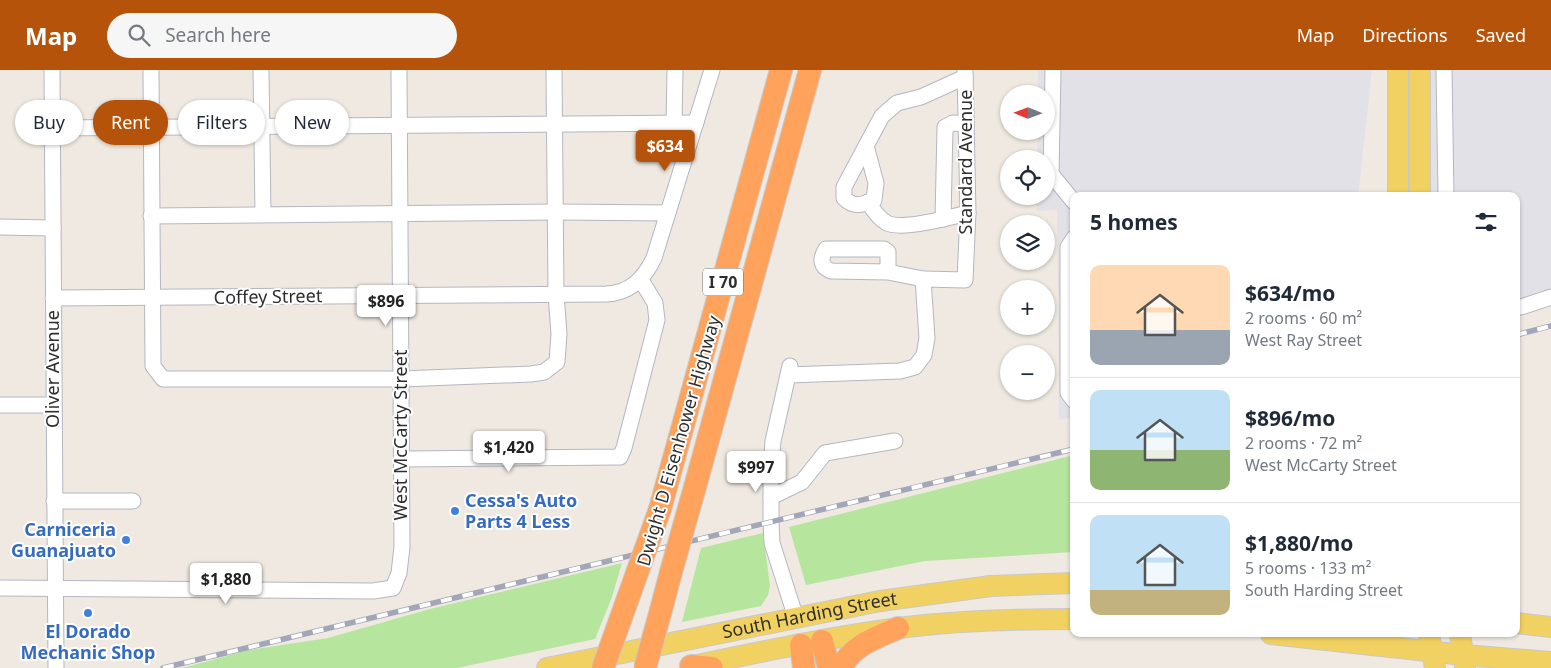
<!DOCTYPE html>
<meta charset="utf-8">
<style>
:root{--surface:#fff;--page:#f6f6f7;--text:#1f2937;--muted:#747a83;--line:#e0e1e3;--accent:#b45309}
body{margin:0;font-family:"Noto Sans",sans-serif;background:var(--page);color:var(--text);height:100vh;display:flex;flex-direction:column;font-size:19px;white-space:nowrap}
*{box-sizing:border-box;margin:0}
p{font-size:16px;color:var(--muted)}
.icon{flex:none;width:28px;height:28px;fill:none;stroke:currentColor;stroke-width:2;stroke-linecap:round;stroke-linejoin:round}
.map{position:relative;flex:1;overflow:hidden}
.details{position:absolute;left:1070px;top:122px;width:450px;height:445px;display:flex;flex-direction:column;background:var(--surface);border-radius:10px;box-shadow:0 1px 4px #0004}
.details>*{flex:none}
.hud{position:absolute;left:15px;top:30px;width:475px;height:45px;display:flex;gap:10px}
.needle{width:32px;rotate:271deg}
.tools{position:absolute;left:1000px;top:15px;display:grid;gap:10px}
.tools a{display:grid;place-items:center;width:55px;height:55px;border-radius:50%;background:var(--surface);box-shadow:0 1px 4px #0004;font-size:25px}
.price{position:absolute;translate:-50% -42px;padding:0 11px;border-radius:5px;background:#fff;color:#222;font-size:16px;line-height:32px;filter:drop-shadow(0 1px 2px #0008)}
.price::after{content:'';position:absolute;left:50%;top:30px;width:15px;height:11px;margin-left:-8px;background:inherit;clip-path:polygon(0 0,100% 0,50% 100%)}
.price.active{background:var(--accent);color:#fff}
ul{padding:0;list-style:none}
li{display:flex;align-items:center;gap:15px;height:125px;padding:0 20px}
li+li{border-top:1px solid var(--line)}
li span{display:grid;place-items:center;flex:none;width:140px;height:100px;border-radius:10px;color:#555}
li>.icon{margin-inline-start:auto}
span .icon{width:60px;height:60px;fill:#fffc;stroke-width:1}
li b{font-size:21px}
h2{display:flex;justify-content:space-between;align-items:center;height:60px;padding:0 20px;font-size:21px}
.tag{padding:0 18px;border-radius:22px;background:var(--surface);box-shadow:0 1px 4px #0004;font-size:18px;line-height:45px}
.tag.active{background:var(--accent);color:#fff}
header{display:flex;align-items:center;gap:30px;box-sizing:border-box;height:70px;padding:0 25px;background:var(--accent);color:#fff}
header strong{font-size:24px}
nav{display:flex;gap:28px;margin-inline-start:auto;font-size:18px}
.search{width:350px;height:45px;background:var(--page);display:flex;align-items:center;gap:12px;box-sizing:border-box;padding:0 18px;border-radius:28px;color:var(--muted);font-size:19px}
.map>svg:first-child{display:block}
.industrial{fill:#e3e1e8}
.green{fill:#b6e59e}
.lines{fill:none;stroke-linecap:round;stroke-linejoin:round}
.minor-casing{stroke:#b4b7c1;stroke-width:17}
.major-casing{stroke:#c9c9c9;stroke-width:22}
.highway-casing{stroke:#c9c9c9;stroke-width:24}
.path{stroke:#c9c9c9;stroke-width:2;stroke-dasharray:4 2.5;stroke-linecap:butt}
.minor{stroke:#fff;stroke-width:15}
.major{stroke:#f2d163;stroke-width:20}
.highway{stroke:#ffa35c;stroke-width:22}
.rail-casing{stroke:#a3a6b8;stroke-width:5.5}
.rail{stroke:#fff;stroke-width:4;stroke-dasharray:11;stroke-linecap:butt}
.highway-bridge-casing{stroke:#c9c9c9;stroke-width:24;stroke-linecap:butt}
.highway-bridge{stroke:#ffa35c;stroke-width:22}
.shop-dot{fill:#3f7fe0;stroke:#fff;stroke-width:2}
.labels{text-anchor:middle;stroke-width:4;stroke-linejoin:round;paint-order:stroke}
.shield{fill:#fff;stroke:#6d6d6d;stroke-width:1}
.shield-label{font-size:16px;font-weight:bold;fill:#2e2e2e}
.street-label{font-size:18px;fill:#2e2e2e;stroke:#fff}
.shop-label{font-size:18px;font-weight:bold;fill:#366cbe;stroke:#fff;text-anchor:start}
</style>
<header>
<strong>Map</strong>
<div class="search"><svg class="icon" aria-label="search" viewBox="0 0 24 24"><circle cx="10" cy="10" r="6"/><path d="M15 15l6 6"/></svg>Search here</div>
<nav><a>Map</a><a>Directions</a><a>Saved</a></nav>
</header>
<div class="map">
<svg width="1551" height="598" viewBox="0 0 1551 598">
<rect width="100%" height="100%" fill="#efe9e1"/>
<!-- industrial -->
<g class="industrial">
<path d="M1038 0H1372L1358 126H1074V347L1059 350 1057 140 1037 141V126H1046V89H1037L1038 61H1046V24H1038Z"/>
<path d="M1429 0H1551V231L1516 241V126H1429Z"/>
</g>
<!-- green -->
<g class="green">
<path d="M1074 385V418L1072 419 1074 482 925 491 806 515 789 457Z"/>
<path d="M763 463 770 516 768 525 761 536 682 552 701 478Z"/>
<path d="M622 493 612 527 595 569 457 598H182L249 580 328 568 430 539Z"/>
</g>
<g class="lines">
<!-- minor casing -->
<g class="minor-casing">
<g id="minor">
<path d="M52 0 56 598"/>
<path d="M151 0 153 296 163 309H401L531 304 544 302 557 292 559 264 556 224 554 0"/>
<path d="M261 0 263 144"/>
<path d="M1053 0 1051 104 1074 132"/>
<path d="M1444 0 1446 126"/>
<path d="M674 54 675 0"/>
<path d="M966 54 953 53 945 57 943 149 968 143"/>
<path d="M52 58 696 53"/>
<path d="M866 76 876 113 874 130C862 135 854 138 844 128V117L882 46 897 33 921 27 965 7"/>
<path d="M868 132C873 140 879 149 887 153 899 159 930 152 943 149"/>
<path d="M151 146 556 142 668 143"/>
<path d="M0 157 53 158"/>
<path d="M1074 168 1068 177V323L1074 331"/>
<path d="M888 202V182L884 179H826C820 188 820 197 831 201L888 202 923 209"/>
<path d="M53 228 606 224C630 223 644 209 654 188L712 0"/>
<path d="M1516 237H1521L1551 227"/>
<path d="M790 296 773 371 771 397V451L772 473 796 548"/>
<path d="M788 305 900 301 915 297 924 285 927 268 923 209 965 210 968 143 965 0"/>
<path d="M0 335H53"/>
<path d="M402 389 620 387 624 378 657 250 655 233 641 210"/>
<path d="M771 427 802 412 825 383 895 371"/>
<path d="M54 431H133"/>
<path d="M0 518 373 521 393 518 399 503 402 477 399 0"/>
</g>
</g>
<!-- major casing -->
<g class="major-casing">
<g id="major">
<path d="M1398 126V0"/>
<path d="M1420 126V0"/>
<path d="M1516 553 1551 557"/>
<path d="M1271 564 1464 585 1551 592"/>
<path d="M1429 564 1435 598"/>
<path d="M1460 564 1465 596"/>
<path d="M693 596C764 581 835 566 907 557 961 550 1018 549 1074 549"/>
<path id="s1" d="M547 598 880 531 991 516 1074 513"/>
</g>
</g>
<!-- highway casing -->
<g class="highway-casing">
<g id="highway">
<path d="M695 417 810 0"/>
<path d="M660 439 781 0"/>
<path d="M661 540 671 502"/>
<path d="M822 571 829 598"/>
<path d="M801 575 804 598"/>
<path d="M691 596 712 598"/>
<path d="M841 598C852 575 876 568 898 558"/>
</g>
</g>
<!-- path -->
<path class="path" d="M1316 126H1362"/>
<!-- minor -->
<use href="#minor" class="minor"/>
<!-- major -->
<use href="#major" class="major"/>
<!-- highway -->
<use href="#highway" class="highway"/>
<!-- rail casing -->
<g class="rail-casing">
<g id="rail">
<path d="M1516 265 1551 256"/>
<path d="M163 598 1074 379"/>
</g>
</g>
<!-- rail -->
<use href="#rail" class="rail"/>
<!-- highway-bridge casing -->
<g class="highway-bridge-casing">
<g id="highway-bridge">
<path d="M671 502 695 417"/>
<path d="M603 598 660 439"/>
<path d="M645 598 661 540"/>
</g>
</g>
<!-- highway-bridge -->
<use href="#highway-bridge" class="highway-bridge"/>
</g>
<!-- markers -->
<g class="shop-dot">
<circle cx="455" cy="441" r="5"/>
<circle cx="126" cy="470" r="5"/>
<circle cx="88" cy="543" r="5"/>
</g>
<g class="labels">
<!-- shield labels -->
<rect class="shield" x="703" y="198.5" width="40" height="27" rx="4"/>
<g class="shield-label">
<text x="723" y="218">I 70</text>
</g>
<!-- street labels -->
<g class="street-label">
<text transform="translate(966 92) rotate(-90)" y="6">Standard Avenue</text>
<text transform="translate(268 227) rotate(-1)" y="6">Coffey Street</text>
<text transform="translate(53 299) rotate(-90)" y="6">Oliver Avenue</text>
<text transform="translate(401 365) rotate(-90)" y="6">West McCarty Street</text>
<text transform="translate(679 371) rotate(-74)" y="6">Dwight D Eisenhower Highway</text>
<text dy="6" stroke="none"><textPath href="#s1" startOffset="268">South Harding Street</textPath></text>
</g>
<!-- shop labels -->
<g class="shop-label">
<text x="465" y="437">Cessa's Auto<tspan x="465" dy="21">Parts 4 Less</tspan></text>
<text x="116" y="466" text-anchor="end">Carniceria<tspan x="116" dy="21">Guanajuato</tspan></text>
<text x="88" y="568" text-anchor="middle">El Dorado<tspan x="88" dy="21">Mechanic Shop</tspan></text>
</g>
</g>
</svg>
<div class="tools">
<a><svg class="needle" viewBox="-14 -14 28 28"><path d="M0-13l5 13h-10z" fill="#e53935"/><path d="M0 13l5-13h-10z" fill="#747a83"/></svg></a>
<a><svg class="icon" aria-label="locate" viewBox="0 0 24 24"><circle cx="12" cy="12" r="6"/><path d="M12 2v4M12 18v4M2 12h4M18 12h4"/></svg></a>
<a><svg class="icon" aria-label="layers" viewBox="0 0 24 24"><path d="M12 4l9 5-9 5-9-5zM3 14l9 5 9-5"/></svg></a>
<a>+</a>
<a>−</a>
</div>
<b class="price active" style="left:665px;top:102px">$634</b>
<b class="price" style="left:386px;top:257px">$896</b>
<b class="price" style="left:509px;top:403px">$1,420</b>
<b class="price" style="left:756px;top:423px">$997</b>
<b class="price" style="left:226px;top:535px">$1,880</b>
<div class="hud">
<a class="tag">Buy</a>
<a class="tag active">Rent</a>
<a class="tag">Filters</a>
<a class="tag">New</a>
</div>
<section class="details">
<h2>5 homes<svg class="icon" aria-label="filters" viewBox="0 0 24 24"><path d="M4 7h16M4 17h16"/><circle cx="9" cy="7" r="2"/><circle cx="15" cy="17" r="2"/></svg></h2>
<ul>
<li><span style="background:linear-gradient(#ffd9b3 65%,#9aa5b1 0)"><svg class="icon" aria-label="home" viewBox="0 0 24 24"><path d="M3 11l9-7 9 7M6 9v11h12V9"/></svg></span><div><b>$634/mo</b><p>2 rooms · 60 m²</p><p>West Ray Street</p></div></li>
<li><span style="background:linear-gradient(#bfe0f5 60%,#8fb573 0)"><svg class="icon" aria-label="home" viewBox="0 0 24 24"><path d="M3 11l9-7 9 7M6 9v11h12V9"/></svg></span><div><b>$896/mo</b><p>2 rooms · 72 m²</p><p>West McCarty Street</p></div></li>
<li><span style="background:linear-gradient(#bfe0f5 75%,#c2b280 0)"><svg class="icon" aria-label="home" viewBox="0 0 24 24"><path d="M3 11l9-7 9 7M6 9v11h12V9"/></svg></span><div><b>$1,880/mo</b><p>5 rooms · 133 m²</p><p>South Harding Street</p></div></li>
</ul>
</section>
</div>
